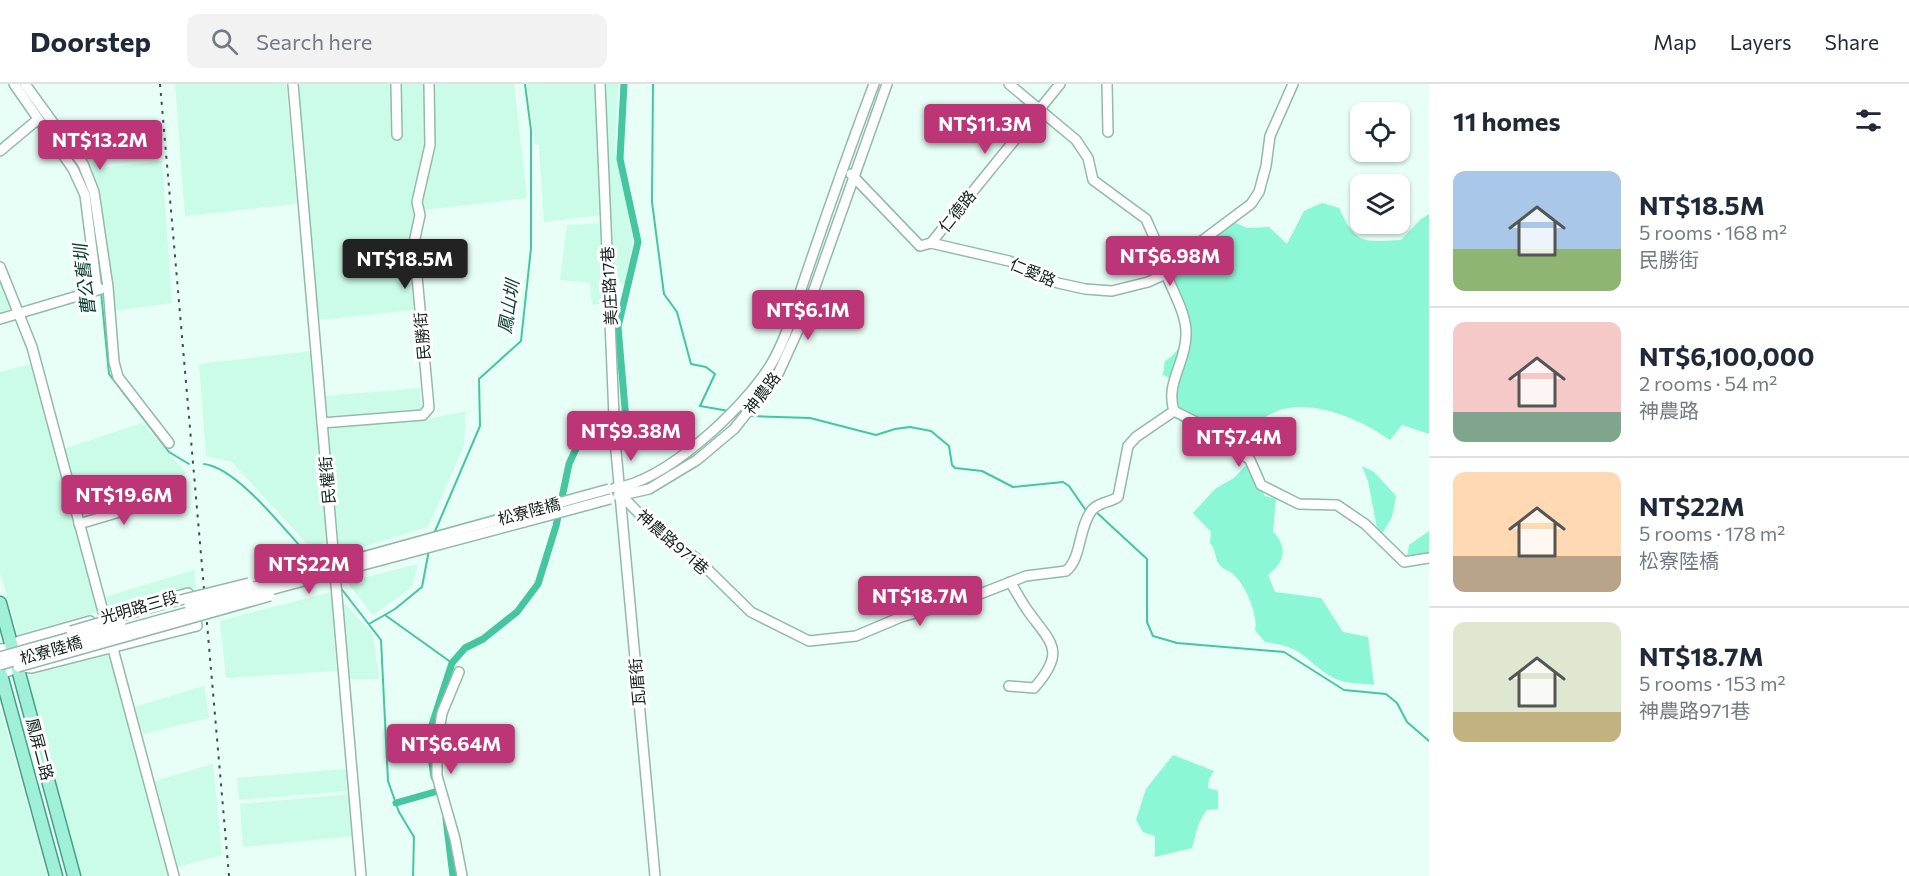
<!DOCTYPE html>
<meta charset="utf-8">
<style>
:root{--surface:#fff;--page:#f2f2f3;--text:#1f2937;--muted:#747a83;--line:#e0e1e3;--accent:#bc3576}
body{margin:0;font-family:Commissioner,"Noto Sans TC",sans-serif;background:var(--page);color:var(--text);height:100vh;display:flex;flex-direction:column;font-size:22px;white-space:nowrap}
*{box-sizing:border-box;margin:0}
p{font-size:20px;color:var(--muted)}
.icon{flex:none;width:33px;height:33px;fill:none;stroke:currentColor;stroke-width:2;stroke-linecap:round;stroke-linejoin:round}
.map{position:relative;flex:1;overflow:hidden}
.sheet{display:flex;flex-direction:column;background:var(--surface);width:480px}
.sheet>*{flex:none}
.fabs{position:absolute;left:1350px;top:18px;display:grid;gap:12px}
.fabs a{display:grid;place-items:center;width:60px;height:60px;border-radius:12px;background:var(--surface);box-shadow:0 2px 4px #0004;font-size:30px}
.price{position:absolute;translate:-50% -51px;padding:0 14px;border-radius:6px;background:var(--accent);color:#fff;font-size:20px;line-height:39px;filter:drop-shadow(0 2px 3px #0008)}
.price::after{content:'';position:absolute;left:50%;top:36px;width:18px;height:14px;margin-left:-9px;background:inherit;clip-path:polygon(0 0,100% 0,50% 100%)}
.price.selected{background:#222;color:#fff}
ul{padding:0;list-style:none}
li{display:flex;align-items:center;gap:18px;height:150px;padding:0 24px}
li+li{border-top:2px solid var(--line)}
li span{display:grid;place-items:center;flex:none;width:168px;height:120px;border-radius:12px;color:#555}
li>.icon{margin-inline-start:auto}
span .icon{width:72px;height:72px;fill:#fffc;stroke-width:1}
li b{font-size:26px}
h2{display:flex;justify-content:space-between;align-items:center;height:72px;padding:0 24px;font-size:26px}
header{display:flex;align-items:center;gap:36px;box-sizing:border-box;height:84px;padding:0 30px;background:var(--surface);border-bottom:2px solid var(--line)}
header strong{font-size:28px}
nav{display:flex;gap:33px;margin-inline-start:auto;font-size:21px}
.search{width:420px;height:54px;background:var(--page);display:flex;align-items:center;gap:15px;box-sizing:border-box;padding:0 21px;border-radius:12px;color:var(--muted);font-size:22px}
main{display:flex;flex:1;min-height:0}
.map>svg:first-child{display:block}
.built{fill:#cbfcea}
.green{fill:#8bf7d4}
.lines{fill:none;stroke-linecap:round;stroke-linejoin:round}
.stream{stroke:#45c6a1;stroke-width:2}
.canal{stroke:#45c6a1;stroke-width:7}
.minor-casing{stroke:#93b9ab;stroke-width:12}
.major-casing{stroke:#44a185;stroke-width:15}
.minor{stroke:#fff;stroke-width:9}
.major{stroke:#9ff0d7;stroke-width:12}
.rail{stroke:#3e4e48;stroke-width:2;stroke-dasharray:3 6;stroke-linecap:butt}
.minor-bridge-casing{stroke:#93b9ab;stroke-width:12;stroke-linecap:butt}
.minor-bridge{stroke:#fff;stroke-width:9}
.labels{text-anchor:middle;stroke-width:6;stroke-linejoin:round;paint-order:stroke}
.street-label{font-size:16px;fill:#13211c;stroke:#fff}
.water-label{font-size:18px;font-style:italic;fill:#0a4233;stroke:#fff}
</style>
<header>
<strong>Doorstep</strong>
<div class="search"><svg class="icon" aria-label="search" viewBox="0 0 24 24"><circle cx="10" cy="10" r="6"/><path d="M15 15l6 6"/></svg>Search here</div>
<nav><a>Map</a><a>Layers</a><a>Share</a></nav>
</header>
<main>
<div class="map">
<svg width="1429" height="792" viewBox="0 0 1429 792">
<rect width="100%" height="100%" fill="#e7fff6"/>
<!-- built -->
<g class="built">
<path d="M175 0H286L297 120 185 132Z"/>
<path d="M297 0H423L426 45 424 74 413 113 416 133 410 170 414 226 318 236Z"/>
<path d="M431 0H514L527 114 425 126 420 117 429 78Z"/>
<path d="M527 0H595L602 131 544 138 539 61 535 60Z"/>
<path d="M605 0H618L615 65 633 156 625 200 614 198Z"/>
<path d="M98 66 100 84 162 77 172 219 112 227 92 98 73 67Z"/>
<path d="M603 139 605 219 592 221 590 199 560 196 567 141Z"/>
<path d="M0 194 14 226 0 230Z"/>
<path d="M311 267 327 457 312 465 232 378 206 372 199 280Z"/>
<path d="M31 280 99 528 18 550 0 488V288Z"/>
<path d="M420 304 421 325 328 333 326 312Z"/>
<path d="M466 327 464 362 428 443 340 470 327 345 424 336Z"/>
<path d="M142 339 185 388 186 407 84 435 64 365Z"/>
<path d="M418 480 412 503 373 531 347 498Z"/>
<path d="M194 486 196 504 106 530 102 514Z"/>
<path d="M331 508 337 587 226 594 220 537Z"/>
<path d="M341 516 373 550 379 595H349Z"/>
<path d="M109 571 169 792H81L25 598 32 590Z"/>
<path d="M204 602 209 634 143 650 134 623Z"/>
<path d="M0 623 47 792H0Z"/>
<path d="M213 680 222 771 178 783 155 697Z"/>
<path d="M346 685 347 707 239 716 237 694Z"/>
<path d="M351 710 355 752 243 763 240 720Z"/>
</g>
<!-- green -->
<g class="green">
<path d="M1322 119 1339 124C1356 161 1363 158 1401 156L1420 136 1429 130V350L1402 341 1390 356C1358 333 1294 305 1260 338 1249 350 1248 359 1233 370L1168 330 1166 316 1172 295 1163 291 1165 277C1197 258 1177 223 1168 196L1190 172 1231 137 1247 144 1269 143 1287 160 1304 127Z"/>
<path d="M1247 380 1265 412 1276 415 1273 447C1288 464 1285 478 1268 491L1275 508 1321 514 1343 548 1368 553 1374 601C1363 599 1346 600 1336 595 1304 579 1309 563 1265 558L1255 546C1259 533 1245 500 1234 491 1229 486 1223 486 1219 480 1214 473 1217 466 1210 459L1211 448 1193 429 1215 405 1234 394Z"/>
<path d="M1362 382 1374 388 1396 412 1392 433 1382 450 1377 444 1368 397Z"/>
<path d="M1429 447V471L1407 474 1409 461Z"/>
<path d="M1173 671 1214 687 1209 695 1208 704 1218 707V725L1207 726C1196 740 1197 749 1192 764L1155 773V752L1143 748 1136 736 1146 705Z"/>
</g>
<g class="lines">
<!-- stream -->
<g class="stream">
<path d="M653 0 652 118 664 210 677 228 691 280 706 283 715 290 700 322 729 327"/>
<path d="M101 208 109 290 169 368 189 380"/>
<path d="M750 332 810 334 876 351 895 345 910 343 931 347 949 362 952 381 955 384 982 387 1013 403 1063 398 1069 402 1087 428"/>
<path d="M204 380C238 384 285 447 309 472"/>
<path d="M1095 427 1147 475V538L1153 552 1177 559 1284 568 1344 606 1386 610 1397 619 1407 638 1429 657"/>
<path d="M433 452 480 342 479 295 521 257 531 164V46L525 0"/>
<path d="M340 503 381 556 388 697 399 728 414 753 413 792"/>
<path d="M385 531 452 579"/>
<path d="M369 540 395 525 422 503 429 466"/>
</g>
<!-- canal -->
<g class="canal">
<path d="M434 693 428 653 452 579 465 564 483 555 517 528 538 500 556 442 569 380 579 358 588 351 619 342 626 336 618 243 638 158 620 75 624 0"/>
<path d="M396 719 438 707"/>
<path d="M446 735 453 792"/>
</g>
<!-- minor casing -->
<g class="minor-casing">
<g id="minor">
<path d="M14 0 73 85 85 111 97 206"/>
<path d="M25 0 83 80 94 108 108 203 114 278 118 293 169 359"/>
<path d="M293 0 361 792"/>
<path d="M396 0 397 51"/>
<path d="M600 0 615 356 655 792"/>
<path d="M1009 0 1076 56 1088 74 1093 96 1146 135 1169 187"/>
<path d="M1107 0 1108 48"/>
<path d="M0 67 37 36"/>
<path d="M851 90 920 162 931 159 1060 0"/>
<path d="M931 159 1009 177 1058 199 1085 205 1112 207 1148 198 1166 190 1195 162 1251 120 1259 108 1266 82 1270 52 1293 0"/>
<path d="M0 183 32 263 174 792"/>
<path d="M1166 190C1173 208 1187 231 1186 251 1186 279 1165 299 1174 327L1208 344 1250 376 1261 401 1299 420 1337 421 1365 440 1404 478 1429 474"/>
<path d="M0 235 101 205"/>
<path d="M322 339 423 331 429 324 414 159 420 131 417 118 430 61 429 0"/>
<path d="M615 404C666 397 743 325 770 282 786 257 798 213 808 185 829 123 851 61 874 0"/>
<path d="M621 411 657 448 696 474 751 528 809 557 856 552 901 533 967 515 1026 492 1066 487C1082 474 1078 444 1092 426 1099 418 1109 419 1118 413L1128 362 1136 353 1174 327"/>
<path d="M618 412 649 405 697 376 734 345 778 290 805 231 887 0"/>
<path d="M79 440 160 416"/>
<path d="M0 565 13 564 19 557 90 537"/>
<path d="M459 588 442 629 437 659V692L455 755 462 792"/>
<path d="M0 591 18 583 32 584 197 542 193 515 188 509 167 515"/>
<path d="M1009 602 1034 604C1067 567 1051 559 1028 527 1021 517 1016 507 1010 498"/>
</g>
</g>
<!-- major casing -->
<g class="major-casing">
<g id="major">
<path d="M0 519 74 792"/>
<path d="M0 587 56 792"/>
</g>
</g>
<!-- minor -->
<use href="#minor" class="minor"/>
<!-- major -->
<use href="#major" class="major"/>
<!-- rail -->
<path class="rail" d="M160 0 229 792"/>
<!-- minor-bridge casing -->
<g class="minor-bridge-casing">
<g id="minor-bridge">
<path d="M189 521 609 405"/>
<path d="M71 547 156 522 249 499"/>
<path d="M0 573 121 539"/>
<path d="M0 581C202 522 407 470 610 415"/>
<path d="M18 583 270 512"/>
</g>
</g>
<!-- minor-bridge -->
<use href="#minor-bridge" class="minor-bridge"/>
</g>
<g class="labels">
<!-- street labels -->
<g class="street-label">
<text transform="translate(957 127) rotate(-51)" y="6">仁德路</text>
<text transform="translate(1033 188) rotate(23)" y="6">仁愛路</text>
<text transform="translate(609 202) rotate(-93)" y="6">美庄路17巷</text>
<text transform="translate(422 252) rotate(-95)" y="6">民勝街</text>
<text transform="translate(762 309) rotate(-53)" y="6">神農路</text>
<text transform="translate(327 396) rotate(-95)" y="6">民權街</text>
<text transform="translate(529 427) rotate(-15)" y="6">松寮陸橋</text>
<text transform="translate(673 458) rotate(41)" y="6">神農路971巷</text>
<text transform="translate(139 523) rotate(-16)" y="6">光明路三段</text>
<text transform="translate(51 566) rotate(-16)" y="6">松寮陸橋</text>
<text transform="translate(637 598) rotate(-95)" y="6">瓦厝街</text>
<text transform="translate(40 665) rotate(75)" y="6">鳳屏二路</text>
</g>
<!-- water labels -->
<g class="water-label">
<text transform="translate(85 196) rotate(-97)" y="6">曹公舊圳</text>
<text transform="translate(509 223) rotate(-81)" y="6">鳳山圳</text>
</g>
</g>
</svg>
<div class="fabs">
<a><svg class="icon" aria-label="locate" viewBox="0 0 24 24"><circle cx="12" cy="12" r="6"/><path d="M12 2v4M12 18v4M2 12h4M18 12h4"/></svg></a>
<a><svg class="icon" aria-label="layers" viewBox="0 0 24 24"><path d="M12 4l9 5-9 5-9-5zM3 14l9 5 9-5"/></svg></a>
</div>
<b class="price" style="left:985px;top:71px">NT$11.3M</b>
<b class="price" style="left:100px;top:87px">NT$13.2M</b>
<b class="price" style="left:1170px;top:203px">NT$6.98M</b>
<b class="price selected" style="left:405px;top:206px">NT$18.5M</b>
<b class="price" style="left:808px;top:257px">NT$6.1M</b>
<b class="price" style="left:631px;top:378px">NT$9.38M</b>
<b class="price" style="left:1239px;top:384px">NT$7.4M</b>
<b class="price" style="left:124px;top:442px">NT$19.6M</b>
<b class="price" style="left:309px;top:511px">NT$22M</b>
<b class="price" style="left:920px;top:543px">NT$18.7M</b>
<b class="price" style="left:451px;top:691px">NT$6.64M</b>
</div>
<section class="sheet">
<h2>11 homes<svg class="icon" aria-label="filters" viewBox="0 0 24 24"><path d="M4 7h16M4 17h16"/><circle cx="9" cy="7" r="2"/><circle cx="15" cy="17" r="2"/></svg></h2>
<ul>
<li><span style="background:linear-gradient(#a9c7e8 65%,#8fb573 0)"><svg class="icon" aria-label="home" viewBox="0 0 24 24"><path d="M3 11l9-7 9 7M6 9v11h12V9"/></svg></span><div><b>NT$18.5M</b><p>5 rooms · 168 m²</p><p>民勝街</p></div></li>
<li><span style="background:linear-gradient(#f6c9c9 75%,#7fa58c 0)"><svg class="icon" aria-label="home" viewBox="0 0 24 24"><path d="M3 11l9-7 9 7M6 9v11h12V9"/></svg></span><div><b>NT$6,100,000</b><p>2 rooms · 54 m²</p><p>神農路</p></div></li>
<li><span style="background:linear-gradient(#ffd9b3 70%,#b9a48a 0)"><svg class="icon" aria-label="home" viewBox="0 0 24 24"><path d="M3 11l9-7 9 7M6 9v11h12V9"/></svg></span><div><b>NT$22M</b><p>5 rooms · 178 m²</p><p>松寮陸橋</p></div></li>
<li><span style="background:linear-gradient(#dfe7d0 75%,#c2b280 0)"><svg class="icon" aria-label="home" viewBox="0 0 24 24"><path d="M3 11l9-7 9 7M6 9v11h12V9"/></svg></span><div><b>NT$18.7M</b><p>5 rooms · 153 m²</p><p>神農路971巷</p></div></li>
</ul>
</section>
</main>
